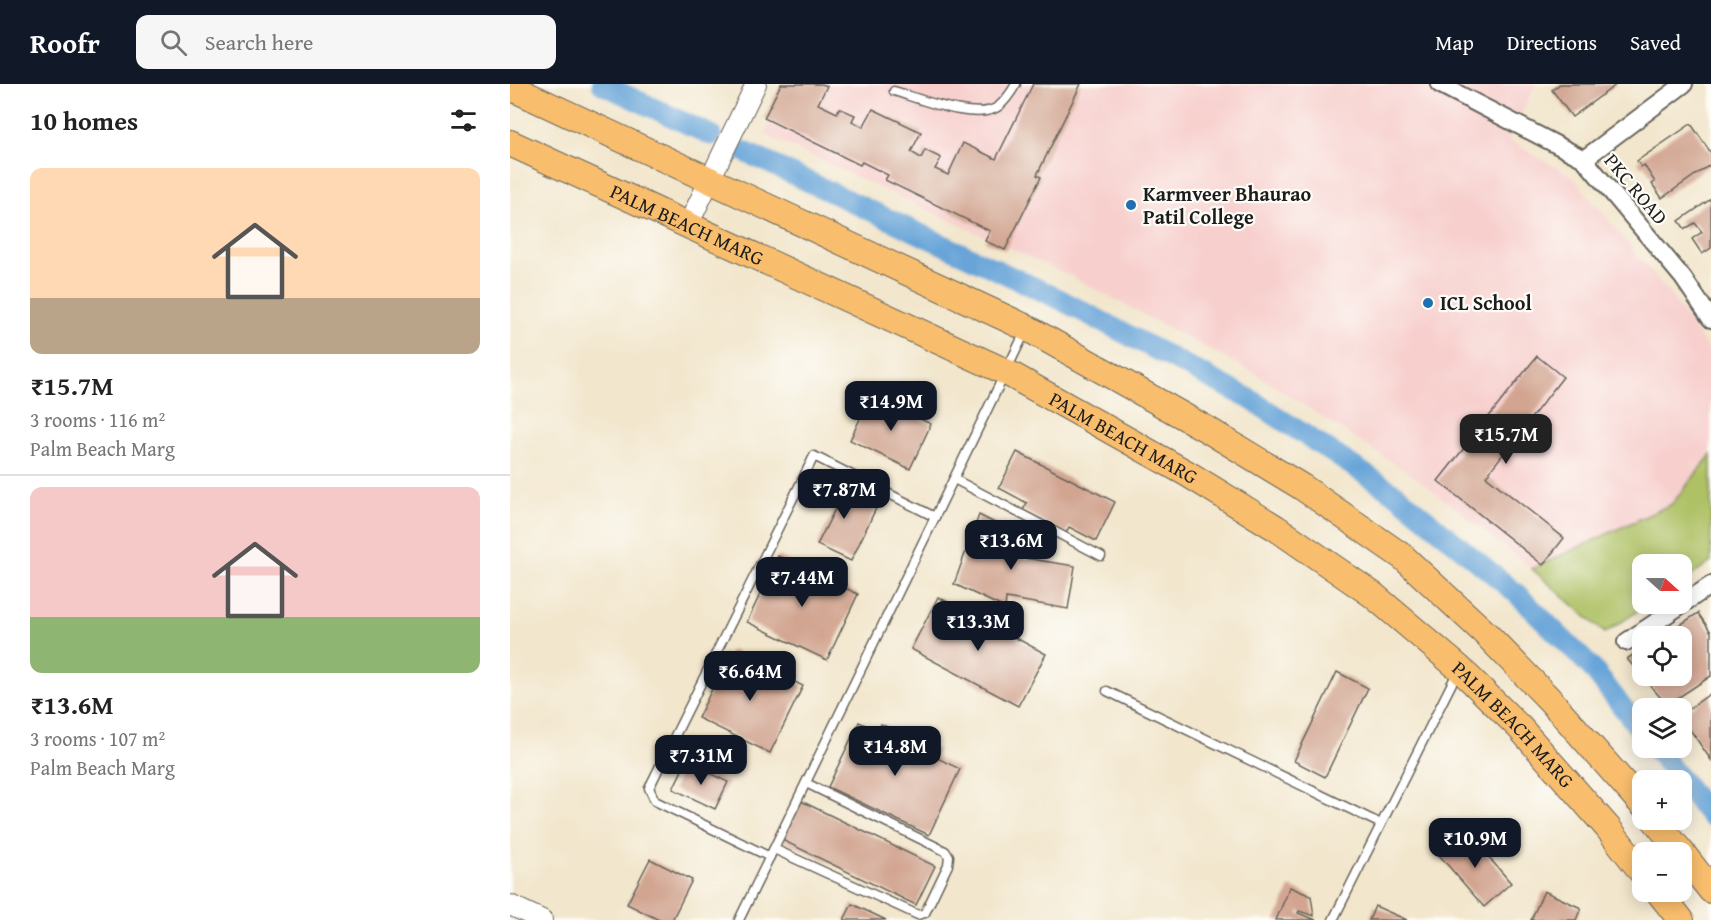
<!DOCTYPE html>
<meta charset="utf-8">
<style>
:root{--surface:#fff;--page:#f6f6f6;--text:#222;--muted:#767676;--line:#e0e0e0;--accent:#111827}
body{margin:0;font-family:"Gentium Book Plus",serif;background:var(--page);color:var(--text);height:100vh;display:flex;flex-direction:column;font-size:22px;white-space:nowrap}
*{box-sizing:border-box;margin:0}
p{font-size:20px;color:var(--muted)}
.icon{flex:none;width:33px;height:33px;fill:none;stroke:currentColor;stroke-width:2;stroke-linecap:round;stroke-linejoin:round}
.map{position:relative;flex:1;overflow:hidden}
.side{display:flex;flex-direction:column;background:var(--surface);width:510px}
.side>*{flex:none}
.needle{width:39px;rotate:111deg}
.buttons{position:absolute;left:1122px;top:470px;display:grid;gap:12px}
.buttons a{display:grid;place-items:center;width:60px;height:60px;border-radius:12px;background:var(--surface);box-shadow:0 3px 15px #0003;font-size:30px}
.price{position:absolute;translate:-50% -51px;padding:0 14px;border-radius:12px;background:var(--accent);color:#fff;font-size:20px;line-height:39px;filter:drop-shadow(0 2px 3px #0008)}
.price::after{content:'';position:absolute;left:50%;top:36px;width:18px;height:14px;margin-left:-9px;background:inherit;clip-path:polygon(0 0,100% 0,50% 100%)}
.price.active{background:#222;color:#fff}
ul{padding:0;list-style:none}
li{display:grid;align-content:center;gap:12px;height:318px;padding:0 30px}
li+li{border-top:2px solid var(--line)}
li span{display:grid;place-items:center;height:186px;border-radius:12px;color:#555}
li>.icon{margin-inline-start:auto}
span .icon{width:108px;height:108px;fill:#fffc;stroke-width:1}
li b{font-size:26px}
h2{display:flex;justify-content:space-between;align-items:center;height:72px;padding:0 30px;font-size:26px}
header{display:flex;align-items:center;gap:36px;box-sizing:border-box;height:84px;padding:0 30px;background:var(--accent);color:#fff}
header strong{font-size:28px}
nav{display:flex;gap:33px;margin-inline-start:auto;font-size:21px}
.search{width:420px;height:54px;background:var(--page);display:flex;align-items:center;gap:15px;box-sizing:border-box;padding:0 21px;border-radius:12px;color:var(--muted);font-size:22px}
main{display:flex;flex:1;min-height:0}
.map>svg:first-child{display:block}
.built{fill:#f7d0ce}
.green{fill:#aec165;stroke:#656e40;stroke-width:1.5}
.lines{fill:none;stroke-linecap:round;stroke-linejoin:round}
.canal{stroke:#67a4d8;stroke-width:21}
.building{fill:#d2a591}
.service-casing{stroke:#67635a;stroke-width:11}
.minor-casing{stroke:#67635a;stroke-width:20}
.tertiary-casing{stroke:#67635a;stroke-width:22}
.primary-casing{stroke:#67635a;stroke-width:28}
.service{stroke:#fff;stroke-width:8}
.minor{stroke:#fff;stroke-width:16}
.tertiary{stroke:#fff;stroke-width:20}
.primary{stroke:#f9be6d;stroke-width:26}
.poi-dot{fill:#1f6fb2;stroke:#fdfcf7;stroke-width:2}
.labels{text-anchor:middle;stroke-width:4.5;stroke-linejoin:round;paint-order:stroke}
.street-label{font-size:20px;fill:#1c1c1c;stroke:#fdfcf7}
.poi-label{font-size:20px;font-weight:bold;fill:#1c1c1c;stroke:#fdfcf7;text-anchor:start}
</style>
<header>
<strong>Roofr</strong>
<div class="search"><svg class="icon" aria-label="search" viewBox="0 0 24 24"><circle cx="10" cy="10" r="6"/><path d="M15 15l6 6"/></svg>Search here</div>
<nav><a>Map</a><a>Directions</a><a>Saved</a></nav>
</header>
<main>
<section class="side">
<h2>10 homes<svg class="icon" aria-label="filters" viewBox="0 0 24 24"><path d="M4 7h16M4 17h16"/><circle cx="9" cy="7" r="2"/><circle cx="15" cy="17" r="2"/></svg></h2>
<ul>
<li><span style="background:linear-gradient(#ffd9b3 70%,#b9a48a 0)"><svg class="icon" aria-label="home" viewBox="0 0 24 24"><path d="M3 11l9-7 9 7M6 9v11h12V9"/></svg></span><div><b>₹15.7M</b><p>3 rooms · 116 m²</p><p>Palm Beach Marg</p></div></li>
<li><span style="background:linear-gradient(#f6c9c9 70%,#8fb573 0)"><svg class="icon" aria-label="home" viewBox="0 0 24 24"><path d="M3 11l9-7 9 7M6 9v11h12V9"/></svg></span><div><b>₹13.6M</b><p>3 rooms · 107 m²</p><p>Palm Beach Marg</p></div></li>
</ul>
</section>
<div class="map">
<svg width="1201" height="836" viewBox="0 0 1201 836">
<rect width="100%" height="100%" fill="#fdfcf7"/>
<filter id="ink" filterUnits="userSpaceOnUse"><feTurbulence type="fractalNoise" baseFrequency=".0167" numOctaves="2"/><feDisplacementMap in="SourceGraphic" scale="12" xChannelSelector="R" yChannelSelector="G"/><feConvolveMatrix kernelMatrix="1 2 1 2 8 2 1 2 1" color-interpolation-filters="sRGB"/></filter>
<filter id="wash" filterUnits="userSpaceOnUse"><feTurbulence type="fractalNoise" baseFrequency=".008" numOctaves="4" result="noise"/><feDisplacementMap in="SourceGraphic" scale="24" xChannelSelector="R" yChannelSelector="G"/><feGaussianBlur stdDeviation="1.35" result="paint"/><feColorMatrix in="noise" values="0 0 0 0 0 0 0 0 0 0 0 0 0 0 0 0 0 1.4 0 .05"/><feComposite in="paint" operator="in"/></filter>
<g filter="url(#wash)">
<rect width="100%" height="100%" fill="#f2e6cc"/>
<!-- built -->
<path class="built" d="M278 0H1026L998 56 1062 92 1159 209 1201 269V371L1162 420 1022 485 908 395 746 290 560 192 254 50Z"/>
<!-- green -->
<path class="green" d="M1201 371V478L1172 498V480H1132V519H1140L1095 549 1022 485 1162 420Z"/>
<g class="lines">
<!-- canal -->
<g class="canal">
<path d="M92 0 201 51"/>
<path d="M233 67 549 215 740 315 887 411 1007 510 1081 583 1132 648"/>
<path d="M1144 663 1171 696"/>
<path d="M1172 697 1201 733"/>
</g>
</g>
<g id="blocks">
<!-- building -->
<g class="building">
<path d="M271 0H312L317 2 308 20 327 29 329 24 345 31 342 37 353 43 363 25 411 48 401 68 411 74 415 66 431 74 425 85 438 91 453 59 486 75 523 0H571L527 91 531 93 495 166 475 157 480 147 375 96 378 91 352 78 350 81 254 34Z"/>
<path d="M1050 0H1107L1062 33 1042 6Z"/>
<path d="M1181 40 1201 69V80L1152 114 1142 100 1145 98 1134 81 1131 83 1127 77Z"/>
<path d="M1201 115V164L1192 170 1182 155 1192 148 1185 139 1175 145 1169 137Z"/>
<path d="M1027 272 1053 293 976 392 1054 454 1033 481 928 397Z"/>
<path d="M361 312 421 340 400 385 340 356Z"/>
<path d="M507 368 605 418 586 457 559 443 556 449 513 426 517 419 489 404Z"/>
<path d="M312 395 367 422 341 477 307 461 327 421 304 410Z"/>
<path d="M469 431 504 449 502 472 565 482 558 525 496 514 495 524 444 500Z"/>
<path d="M268 472 348 510 317 576 237 538Z"/>
<path d="M428 513 536 570 508 622 401 565Z"/>
<path d="M1188 529 1201 548V592L1157 621 1117 575 1132 565V591H1172V552H1153Z"/>
<path d="M221 566 293 602 260 669 188 634Z"/>
<path d="M827 588 858 604 815 693 784 677Z"/>
<path d="M1201 609V676L1172 634V630Z"/>
<path d="M349 638 368 647 371 640 395 652 392 658 402 663 405 656 428 666 425 673 450 685 419 751 318 703Z"/>
<path d="M176 678 218 698 205 725 163 705Z"/>
<path d="M291 717 425 782 406 821 272 756Z"/>
<path d="M956 747 1001 799 974 823 929 771Z"/>
<path d="M140 775 182 796 162 836H149L117 820Z"/>
<path d="M780 803 801 812 804 832 789 827 788 829 806 836H766Z"/>
<path d="M1034 807 1071 824 1066 836H1021Z"/>
<path d="M342 820 376 836H334Z"/>
<path d="M865 822 897 836H859Z"/>
</g>
</g>
</g>
<g filter="url(#ink)">
<use href="#blocks" fill-opacity="0" stroke="#67635a" stroke-width="1.5"/>
<g class="lines">
<!-- service casing -->
<g class="service-casing">
<g id="service">
<path d="M384 7C408 14 468 39 489 22 495 17 502 7 506 0"/>
<path d="M444 395 591 472"/>
<path d="M597 607 871 740"/>
<path d="M264 765 408 831 415 829 438 781 439 772 435 767 296 699"/>
<path d="M260 773 145 717 139 704 304 372 425 433"/>
<path d="M229 836 516 246"/>
<path d="M823 836 948 587"/>
</g>
</g>
<!-- minor casing -->
<g class="minor-casing">
<g id="minor">
<path d="M929 0 1074 75 1173 194 1201 235"/>
<path d="M1074 75 1174 0"/>
<path d="M1116 558 1201 501"/>
</g>
</g>
<!-- tertiary casing -->
<g class="tertiary-casing">
<g id="tertiary">
<path d="M178 141 246 0"/>
<path d="M0 821 32 836"/>
</g>
</g>
<!-- primary casing -->
<g class="primary-casing">
<g id="primary">
<path d="M0 3 517 244 698 346 792 403 893 473 975 549 1040 616 1132 720"/>
<path id="s1" d="M0 59 496 288 678 390 766 444 863 511 949 584 1010 644 1098 744 1132 788"/>
<path d="M1144 735 1171 768"/>
<path d="M1172 769 1201 806"/>
<path d="M1148 807 1171 836"/>
</g>
</g>
<!-- service -->
<use href="#service" class="service"/>
<!-- minor -->
<use href="#minor" class="minor"/>
<!-- tertiary -->
<use href="#tertiary" class="tertiary"/>
<!-- primary -->
<use href="#primary" class="primary"/>
</g>
</g>
<!-- markers -->
<g class="poi-dot">
<circle cx="621" cy="121" r="6"/>
<circle cx="918" cy="219" r="6"/>
</g>
<g class="labels">
<!-- street labels -->
<g class="street-label">
<text transform="translate(1126 105) rotate(50)" y="7">PKC ROAD</text>
<text dy="7" stroke="none"><textPath href="#s1" startOffset="195">PALM BEACH MARG</textPath></text>
<text dy="7" stroke="none"><textPath href="#s1" startOffset="681">PALM BEACH MARG</textPath></text>
<text dy="7" stroke="none"><textPath href="#s1" startOffset="1167">PALM BEACH MARG</textPath></text>
</g>
<!-- poi labels -->
<g class="poi-label">
<text x="633" y="117">Karmveer Bhaurao<tspan x="633" dy="23">Patil College</tspan></text>
<text x="930" y="226">ICL School</text>
</g>
</g>
</svg>
<div class="buttons">
<a><svg class="needle" viewBox="-14 -14 28 28"><path d="M0-13l5 13h-10z" fill="#e53935"/><path d="M0 13l5-13h-10z" fill="#767676"/></svg></a>
<a><svg class="icon" aria-label="locate" viewBox="0 0 24 24"><circle cx="12" cy="12" r="6"/><path d="M12 2v4M12 18v4M2 12h4M18 12h4"/></svg></a>
<a><svg class="icon" aria-label="layers" viewBox="0 0 24 24"><path d="M12 4l9 5-9 5-9-5zM3 14l9 5 9-5"/></svg></a>
<a>+</a>
<a>−</a>
</div>
<b class="price" style="left:381px;top:348px">₹14.9M</b>
<b class="price active" style="left:996px;top:381px">₹15.7M</b>
<b class="price" style="left:334px;top:436px">₹7.87M</b>
<b class="price" style="left:501px;top:487px">₹13.6M</b>
<b class="price" style="left:292px;top:524px">₹7.44M</b>
<b class="price" style="left:468px;top:568px">₹13.3M</b>
<b class="price" style="left:240px;top:618px">₹6.64M</b>
<b class="price" style="left:385px;top:693px">₹14.8M</b>
<b class="price" style="left:191px;top:702px">₹7.31M</b>
<b class="price" style="left:965px;top:785px">₹10.9M</b>
</div>
</main>
